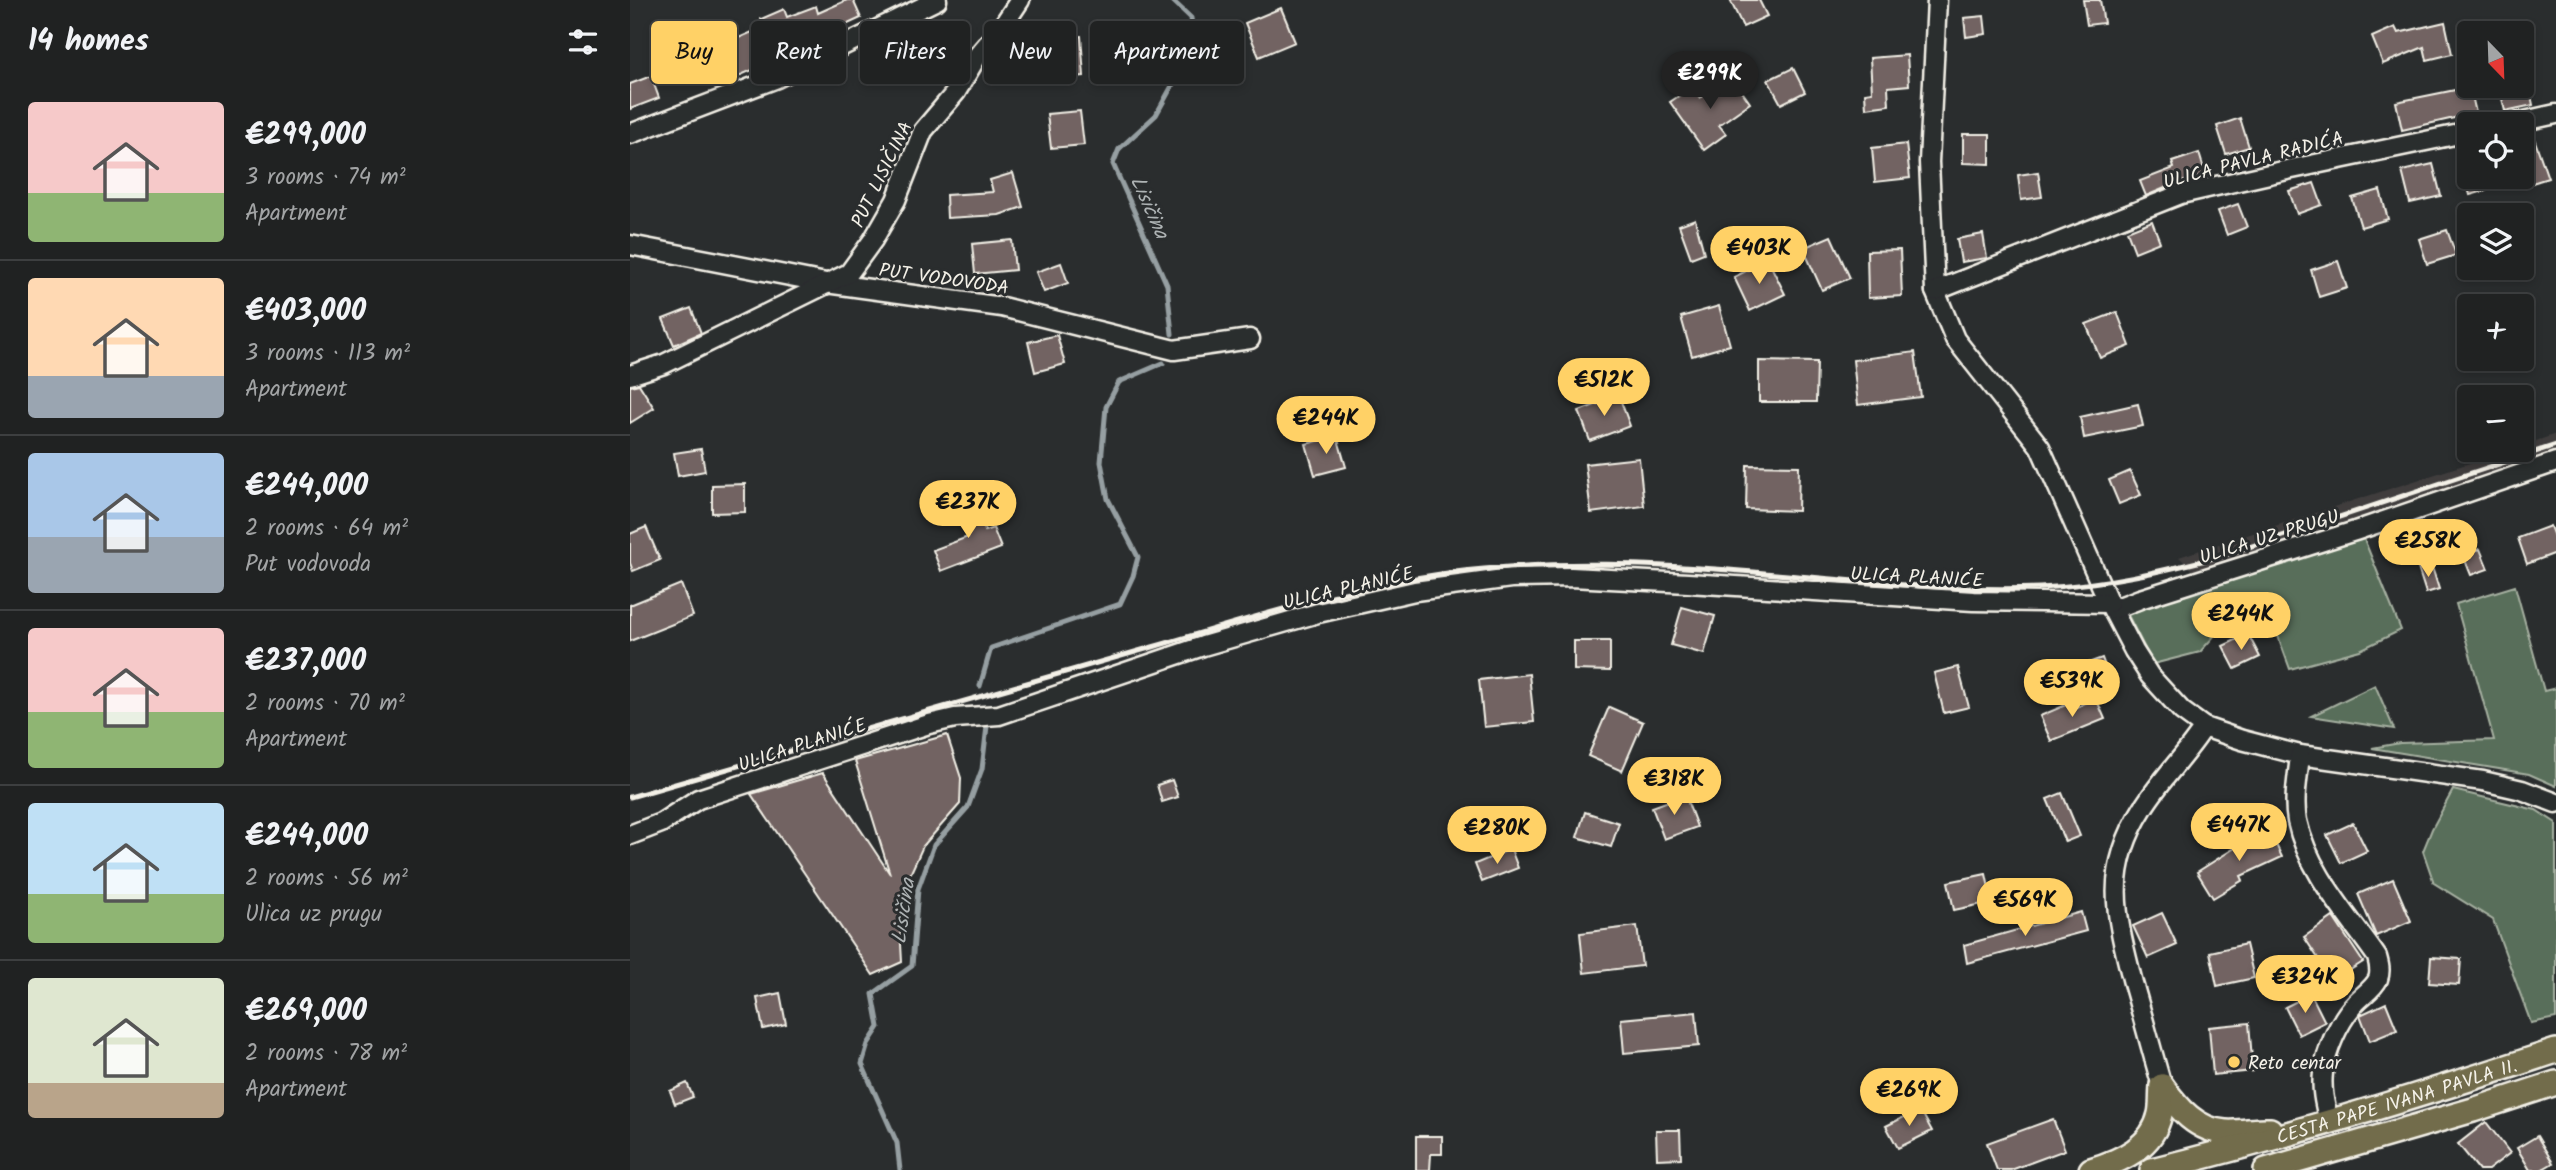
<!DOCTYPE html>
<meta charset="utf-8">
<style>
:root{--surface:#202222;--page:#282a2a;--text:#f1f3f6;--muted:#a2a4a5;--line:#3d3f40;--accent:#ffd166}
body{margin:0;font-family:Kalam,sans-serif;background:var(--page);color:var(--text);height:100vh;display:flex;flex-direction:column;font-size:26px;white-space:nowrap}
*{box-sizing:border-box;margin:0}
p{font-size:23px;color:var(--muted)}
.icon{flex:none;width:38px;height:38px;fill:none;stroke:currentColor;stroke-width:2;stroke-linecap:round;stroke-linejoin:round}
.map{position:relative;flex:1;overflow:hidden}
.details{display:flex;flex-direction:column;background:var(--surface);width:630px}
.details>*{flex:none}
.banner{position:absolute;left:21px;top:21px;width:665px;height:63px;display:flex;gap:14px}
.needle{width:46px;rotate:157deg}
.buttons{position:absolute;left:1827px;top:21px;display:grid;gap:14px}
.buttons a{display:grid;place-items:center;width:77px;height:77px;border-radius:7px;background:var(--surface);box-shadow:0 4px 10px #0003,0 0 0 2px var(--line);font-size:35px}
.price{position:absolute;translate:-50% -60px;padding:0 16px;border-radius:24px;background:var(--accent);color:#111;font-size:23px;line-height:46px;filter:drop-shadow(0 2px 4px #0008)}
.price::after{content:'';position:absolute;left:50%;top:42px;width:21px;height:16px;margin-left:-10px;background:inherit;clip-path:polygon(0 0,100% 0,50% 100%)}
.price.on{background:#222;color:#fff}
ul{padding:0;list-style:none}
li{display:flex;align-items:center;gap:21px;height:175px;padding:0 28px}
li+li{border-top:2px solid var(--line)}
li span{display:grid;place-items:center;flex:none;width:196px;height:140px;border-radius:7px;color:#555}
li>.icon{margin-inline-start:auto}
span .icon{width:84px;height:84px;fill:#fffc;stroke-width:1}
li b{font-size:30px}
h2{display:flex;justify-content:space-between;align-items:center;height:84px;padding:0 28px;font-size:30px}
.chip{padding:0 24px;border-radius:7px;background:var(--surface);box-shadow:0 4px 10px #0003,0 0 0 2px var(--line);font-size:24px;line-height:63px}
.chip.on{background:var(--accent);color:#111}
main{display:flex;flex:1;min-height:0}
.map>svg:first-child{display:block}
.built{fill:#403e3e}
.green{fill:#586e5a;stroke:#a6b0a1;stroke-width:2}
.lines{fill:none;stroke-linecap:round;stroke-linejoin:round}
.stream{stroke:#969fa2;stroke-width:5}
.building{fill:#726462;stroke:#f4f1e8;stroke-width:2}
.minor-casing{stroke:#f4f1e8;stroke-width:23}
.major-casing{stroke:#f4f1e8;stroke-width:28}
.minor{stroke:#2a2d2e;stroke-width:18}
.major{stroke:#726c4b;stroke-width:23}
.rail{stroke:#f4f1e8;stroke-width:5}
.poi-dot{fill:#ffd166;stroke:#2a2d2e;stroke-width:2.5}
.labels{text-anchor:middle;stroke-width:6;stroke-linejoin:round;paint-order:stroke}
.street-label{font-size:19px;fill:#f4f1e8;stroke:#2a2d2e}
.poi-label{font-size:19px;fill:#f4f1e8;stroke:#2a2d2e;text-anchor:start}
.water-label{font-size:21px;font-style:italic;fill:#aeb3b4;stroke:#2a2d2e}
</style>
<main>
<section class="details">
<h2>14 homes<svg class="icon" aria-label="filters" viewBox="0 0 24 24"><path d="M4 7h16M4 17h16"/><circle cx="9" cy="7" r="2"/><circle cx="15" cy="17" r="2"/></svg></h2>
<ul>
<li><span style="background:linear-gradient(#f6c9c9 65%,#8fb573 0)"><svg class="icon" aria-label="home" viewBox="0 0 24 24"><path d="M3 11l9-7 9 7M6 9v11h12V9"/></svg></span><div><b>€299,000</b><p>3 rooms · 74 m²</p><p>Apartment</p></div></li>
<li><span style="background:linear-gradient(#ffd9b3 70%,#9aa5b1 0)"><svg class="icon" aria-label="home" viewBox="0 0 24 24"><path d="M3 11l9-7 9 7M6 9v11h12V9"/></svg></span><div><b>€403,000</b><p>3 rooms · 113 m²</p><p>Apartment</p></div></li>
<li><span style="background:linear-gradient(#a9c7e8 60%,#9aa5b1 0)"><svg class="icon" aria-label="home" viewBox="0 0 24 24"><path d="M3 11l9-7 9 7M6 9v11h12V9"/></svg></span><div><b>€244,000</b><p>2 rooms · 64 m²</p><p>Put vodovoda</p></div></li>
<li><span style="background:linear-gradient(#f6c9c9 60%,#8fb573 0)"><svg class="icon" aria-label="home" viewBox="0 0 24 24"><path d="M3 11l9-7 9 7M6 9v11h12V9"/></svg></span><div><b>€237,000</b><p>2 rooms · 70 m²</p><p>Apartment</p></div></li>
<li><span style="background:linear-gradient(#bfe0f5 65%,#8fb573 0)"><svg class="icon" aria-label="home" viewBox="0 0 24 24"><path d="M3 11l9-7 9 7M6 9v11h12V9"/></svg></span><div><b>€244,000</b><p>2 rooms · 56 m²</p><p>Ulica uz prugu</p></div></li>
<li><span style="background:linear-gradient(#dfe7d0 75%,#b9a48a 0)"><svg class="icon" aria-label="home" viewBox="0 0 24 24"><path d="M3 11l9-7 9 7M6 9v11h12V9"/></svg></span><div><b>€269,000</b><p>2 rooms · 78 m²</p><p>Apartment</p></div></li>
</ul>
</section>
<div class="map">
<svg width="1926" height="1170" viewBox="0 0 1926 1170">
<rect width="100%" height="100%" fill="#2a2d2e"/>
<filter id="ink" filterUnits="userSpaceOnUse"><feTurbulence type="fractalNoise" baseFrequency=".0143" numOctaves="2"/><feDisplacementMap in="SourceGraphic" scale="14" xChannelSelector="R" yChannelSelector="G"/><feConvolveMatrix kernelMatrix="1 2 1 2 8 2 1 2 1" color-interpolation-filters="sRGB"/></filter>
<g filter="url(#ink)">
<!-- built -->
<path class="built" d="M1926 434V457L1570 577 1549 557 1880 450H1892V446Z"/>
<!-- green -->
<g class="green">
<path d="M1732 534 1771 630 1730 650 1660 669 1636 603 1609 608 1570 652 1523 664 1498 615 1499 611Z"/>
<path d="M1885 586 1914 691 1926 688V786L1899 774 1742 748 1770 743 1864 740 1826 604Z"/>
<path d="M1745 685 1764 729 1681 716Z"/>
<path d="M1823 790 1906 810 1926 823V1018L1901 1023 1863 920 1804 883 1793 851 1802 829Z"/>
</g>
<g class="lines">
<!-- stream -->
<g class="stream">
<path d="M542 0 561 18 564 46 526 115 489 149 483 164 537 285 542 334"/>
<path d="M350 686 361 648 490 604 503 576 508 557 478 499 471 462 476 407 489 382 533 363"/>
<path d="M270 1170 267 1143 232 1064 238 1044 249 1027 243 994 282 966 288 889 304 845 338 807 352 769 357 726"/>
</g>
</g>
<!-- building -->
<g class="building">
<path d="M217 0H223L231 18 196 34 199 40 183 45 181 38 132 59 134 65 104 78 90 46 134 27 131 19 154 9 157 17 186 6 188 13Z"/>
<path d="M1100 0H1129L1137 16 1113 27Z"/>
<path d="M1453 0H1470L1474 23 1457 25Z"/>
<path d="M651 8 665 42 629 57 615 23Z"/>
<path d="M1354 16 1356 34 1336 37 1334 18Z"/>
<path d="M1815 22 1822 54 1797 60 1794 47 1753 64 1742 37 1765 27 1768 33Z"/>
<path d="M451 36 454 76 407 80 404 40Z"/>
<path d="M1277 55 1279 85 1258 87 1259 105 1236 108 1235 93 1242 92 1240 58Z"/>
<path d="M1163 68 1175 92 1151 104 1138 80Z"/>
<path d="M21 76 29 98 0 109V84Z"/>
<path d="M1102 77 1120 103 1089 125 1096 134 1074 150 1040 102 1062 87 1070 98Z"/>
<path d="M1869 86H1899L1903 105 1875 111Z"/>
<path d="M1840 87 1846 113 1772 130 1766 102Z"/>
<path d="M450 111 454 145 421 148 417 114Z"/>
<path d="M1610 118 1619 147 1596 154 1587 126Z"/>
<path d="M1333 134H1360V164L1333 163Z"/>
<path d="M1904 138 1918 178 1899 184 1892 163V142Z"/>
<path d="M1276 144 1280 178 1245 182 1242 148Z"/>
<path d="M1569 153 1576 176 1547 183 1516 196 1510 181 1544 168 1542 162Z"/>
<path d="M1803 164 1811 196 1780 203 1772 171Z"/>
<path d="M1408 172 1412 197 1391 200 1388 175Z"/>
<path d="M383 173 393 207 369 215 317 218 316 195 363 192 360 180Z"/>
<path d="M1835 177H1889V181L1840 195Z"/>
<path d="M1684 183 1692 205 1667 214 1659 191Z"/>
<path d="M1750 190 1758 219 1731 227 1722 198Z"/>
<path d="M1608 204 1617 227 1597 235 1588 211Z"/>
<path d="M1065 219 1074 253 1061 258 1049 225Z"/>
<path d="M1522 221 1530 242 1505 252 1497 231Z"/>
<path d="M1817 230 1826 255 1797 264 1789 239Z"/>
<path d="M1353 234 1357 258 1331 262 1327 239Z"/>
<path d="M1201 236 1220 278 1192 290 1173 248Z"/>
<path d="M382 240 385 270 345 274 342 244Z"/>
<path d="M1270 250 1272 296 1238 298 1237 251Z"/>
<path d="M1138 260 1155 294 1120 311 1104 277Z"/>
<path d="M1708 261 1717 288 1689 297 1681 270Z"/>
<path d="M431 263 438 283 414 292 406 272Z"/>
<path d="M1089 306 1100 345 1062 356 1051 317Z"/>
<path d="M61 308 71 333 44 345 33 319Z"/>
<path d="M1487 312 1500 346 1470 358 1456 324Z"/>
<path d="M427 335 435 364 405 372 398 342Z"/>
<path d="M1285 352 1291 397 1228 405 1223 360Z"/>
<path d="M1129 361 1187 362 1186 402H1129Z"/>
<path d="M9 384 24 408 0 423V386Z"/>
<path d="M989 396 1000 426 960 441 949 411Z"/>
<path d="M1508 404 1513 426 1454 438 1450 417Z"/>
<path d="M707 436 716 467 685 475 676 444Z"/>
<path d="M71 449 75 471 48 476 44 453Z"/>
<path d="M1009 458 1014 506 961 513 955 464Z"/>
<path d="M1117 465 1169 466 1168 511 1116 509Z"/>
<path d="M1500 471 1511 495 1489 504 1479 480Z"/>
<path d="M115 484V512L82 513V485Z"/>
<path d="M345 499 355 531 363 528 371 548 311 571 303 550 338 537 329 504Z"/>
<path d="M1920 526 1926 542V553L1897 564 1888 538Z"/>
<path d="M16 527 30 560 3 571 0 563V534Z"/>
<path d="M1850 549 1858 569 1841 575 1833 555Z"/>
<path d="M1801 564 1809 589 1796 593 1788 568Z"/>
<path d="M51 584 63 616 0 641V605Z"/>
<path d="M1052 607 1085 616 1074 654 1041 645Z"/>
<path d="M1618 634 1630 657 1605 669 1593 646Z"/>
<path d="M944 641H980V671L944 670Z"/>
<path d="M1472 658 1479 677 1461 683 1455 664Z"/>
<path d="M1328 667 1339 707 1314 713 1304 673Z"/>
<path d="M899 674 904 722 854 727 849 680Z"/>
<path d="M1466 698 1475 719 1421 741 1410 716 1438 704 1440 710Z"/>
<path d="M979 707 1013 722 992 771 958 756Z"/>
<path d="M317 735 331 778 330 804 293 846 273 890 270 926 272 962 243 975 121 794 193 773 260 874 225 761Z"/>
<path d="M542 780 548 797 532 802 527 785Z"/>
<path d="M1432 793 1450 836 1435 842 1417 799Z"/>
<path d="M1055 795 1067 827 1034 839 1022 807Z"/>
<path d="M955 812 989 823 981 847 947 837Z"/>
<path d="M1723 823 1737 851 1711 863 1697 835Z"/>
<path d="M1639 830 1652 857 1611 876 1613 880 1583 898 1567 872 1619 839Z"/>
<path d="M881 849 888 868 852 882 845 864Z"/>
<path d="M1356 874 1362 902 1324 910 1318 882Z"/>
<path d="M1763 879 1781 921 1746 936 1728 894Z"/>
<path d="M1451 912 1456 931 1337 963 1334 945Z"/>
<path d="M1532 913 1547 945 1518 958 1503 926Z"/>
<path d="M1703 917 1733 962 1703 981 1674 937Z"/>
<path d="M1007 926 1012 966 954 973 950 933Z"/>
<path d="M1616 944 1624 978 1587 986 1580 952Z"/>
<path d="M1801 957 1831 959 1829 985 1799 983Z"/>
<path d="M150 993 156 1024 133 1029 127 998Z"/>
<path d="M1681 994 1695 1022 1669 1035 1655 1007Z"/>
<path d="M1756 1003 1767 1030 1740 1041 1730 1015Z"/>
<path d="M1066 1012 1069 1046 994 1053 991 1019Z"/>
<path d="M1619 1023 1623 1071 1583 1075 1579 1027Z"/>
<path d="M57 1083 63 1097 45 1104 40 1091Z"/>
<path d="M1290 1109 1302 1131 1268 1148 1256 1126Z"/>
<path d="M1423 1119 1435 1150 1381 1170H1367L1357 1143Z"/>
<path d="M1856 1122 1880 1153 1858 1170H1849L1828 1144Z"/>
<path d="M1026 1130H1050L1051 1158 1027 1159Z"/>
<path d="M786 1136H812V1154H801L800 1170H786Z"/>
<path d="M1907 1136 1923 1163 1911 1170H1900L1887 1148Z"/>
</g>
<g class="lines">
<!-- minor casing -->
<g class="minor-casing">
<g id="minor">
<path d="M1307 0 1299 162 1305 291 1325 339 1410 447 1479 603 1504 651 1520 676 1552 711 1574 727 1612 740 1670 755 1853 781 1892 790 1926 803"/>
<path d="M1881 124 1926 114"/>
<path d="M0 134 147 78 307 0"/>
<path d="M0 245 196 283 372 307 544 350 620 339"/>
<path d="M1305 291 1551 194 1657 170 1839 132"/>
<path d="M0 375 34 364 219 273 243 240 266 200 293 131 326 92 348 55 372 27 390 0"/>
<path d="M1484 609 1510 599 1725 531 1926 462"/>
<path d="M1670 755C1668 777 1663 799 1667 821 1678 872 1718 915 1747 957 1749 964 1751 971 1748 979 1743 990 1729 997 1722 1007 1708 1024 1696 1051 1693 1073 1691 1090 1695 1105 1699 1122"/>
<path d="M0 835 31 823 68 799 299 724 325 718 369 715 573 646 688 613 785 591 881 578 941 577 1058 583 1343 601 1479 603"/>
<path d="M1532 1086C1522 1052 1513 1017 1503 983 1486 916 1473 871 1513 808 1531 779 1556 755 1574 727"/>
</g>
</g>
<!-- major casing -->
<g class="major-casing">
<g id="major">
<path d="M1532 1086C1548 1108 1567 1131 1596 1132 1611 1133 1625 1129 1640 1130"/>
<path d="M1461 1170C1491 1161 1523 1147 1530 1114 1532 1105 1531 1095 1532 1086"/>
<path id="s1" d="M1522 1170C1659 1136 1793 1095 1926 1051"/>
<path d="M1636 1170 1843 1110 1926 1083"/>
</g>
</g>
<!-- minor -->
<use href="#minor" class="minor"/>
<!-- major -->
<use href="#major" class="major"/>
<!-- rail -->
<path class="rail" d="M0 797C170 748 341 699 512 650 624 618 737 579 854 569 936 561 1017 564 1099 570 1203 578 1306 592 1410 588 1473 585 1534 571 1595 555L1926 445"/>
</g>
</g>
<!-- markers -->
<circle class="poi-dot" cx="1604" cy="1062" r="7"/>
<g class="labels">
<!-- street labels -->
<g class="street-label">
<text transform="translate(1623 159) rotate(-14)" y="7">ULICA PAVLA RADIĆA</text>
<text transform="translate(251 174) rotate(-64)" y="7">PUT LISIČINA</text>
<text transform="translate(314 278) rotate(8)" y="7">PUT VODOVODA</text>
<text transform="translate(1639 536) rotate(-17)" y="7">ULICA UZ PRUGU</text>
<text transform="translate(1287 576) rotate(3)" y="7">ULICA PLANIĆE</text>
<text transform="translate(718 587) rotate(-13)" y="7">ULICA PLANIĆE</text>
<text transform="translate(172 744) rotate(-18)" y="7">ULICA PLANIĆE</text>
<text dy="7" stroke="none"><textPath href="#s1" startOffset="254">CESTA PAPE IVANA PAVLA II.</textPath></text>
</g>
<!-- poi labels -->
<g class="poi-label">
<text x="1618" y="1069">Reto centar</text>
</g>
<!-- water labels -->
<g class="water-label">
<text transform="translate(520 207) rotate(66)" y="7">Lisičina</text>
<text transform="translate(273 911) rotate(-82)" y="7">Lisičina</text>
</g>
</g>
</svg>
<div class="buttons">
<a><svg class="needle" viewBox="-14 -14 28 28"><path d="M0-13l5 13h-10z" fill="#e53935"/><path d="M0 13l5-13h-10z" fill="#a2a4a5"/></svg></a>
<a><svg class="icon" aria-label="locate" viewBox="0 0 24 24"><circle cx="12" cy="12" r="6"/><path d="M12 2v4M12 18v4M2 12h4M18 12h4"/></svg></a>
<a><svg class="icon" aria-label="layers" viewBox="0 0 24 24"><path d="M12 4l9 5-9 5-9-5zM3 14l9 5 9-5"/></svg></a>
<a>+</a>
<a>−</a>
</div>
<b class="price on" style="left:1080px;top:111px">€299K</b>
<b class="price" style="left:1129px;top:286px">€403K</b>
<b class="price" style="left:974px;top:418px">€512K</b>
<b class="price" style="left:696px;top:456px">€244K</b>
<b class="price" style="left:338px;top:540px">€237K</b>
<b class="price" style="left:1798px;top:579px">€258K</b>
<b class="price" style="left:1611px;top:652px">€244K</b>
<b class="price" style="left:1442px;top:719px">€539K</b>
<b class="price" style="left:1044px;top:817px">€318K</b>
<b class="price" style="left:1609px;top:863px">€447K</b>
<b class="price" style="left:867px;top:866px">€280K</b>
<b class="price" style="left:1395px;top:938px">€569K</b>
<b class="price" style="left:1675px;top:1015px">€324K</b>
<b class="price" style="left:1279px;top:1128px">€269K</b>
<div class="banner">
<a class="chip on">Buy</a>
<a class="chip">Rent</a>
<a class="chip">Filters</a>
<a class="chip">New</a>
<a class="chip">Apartment</a>
</div>
</div>
</main>
